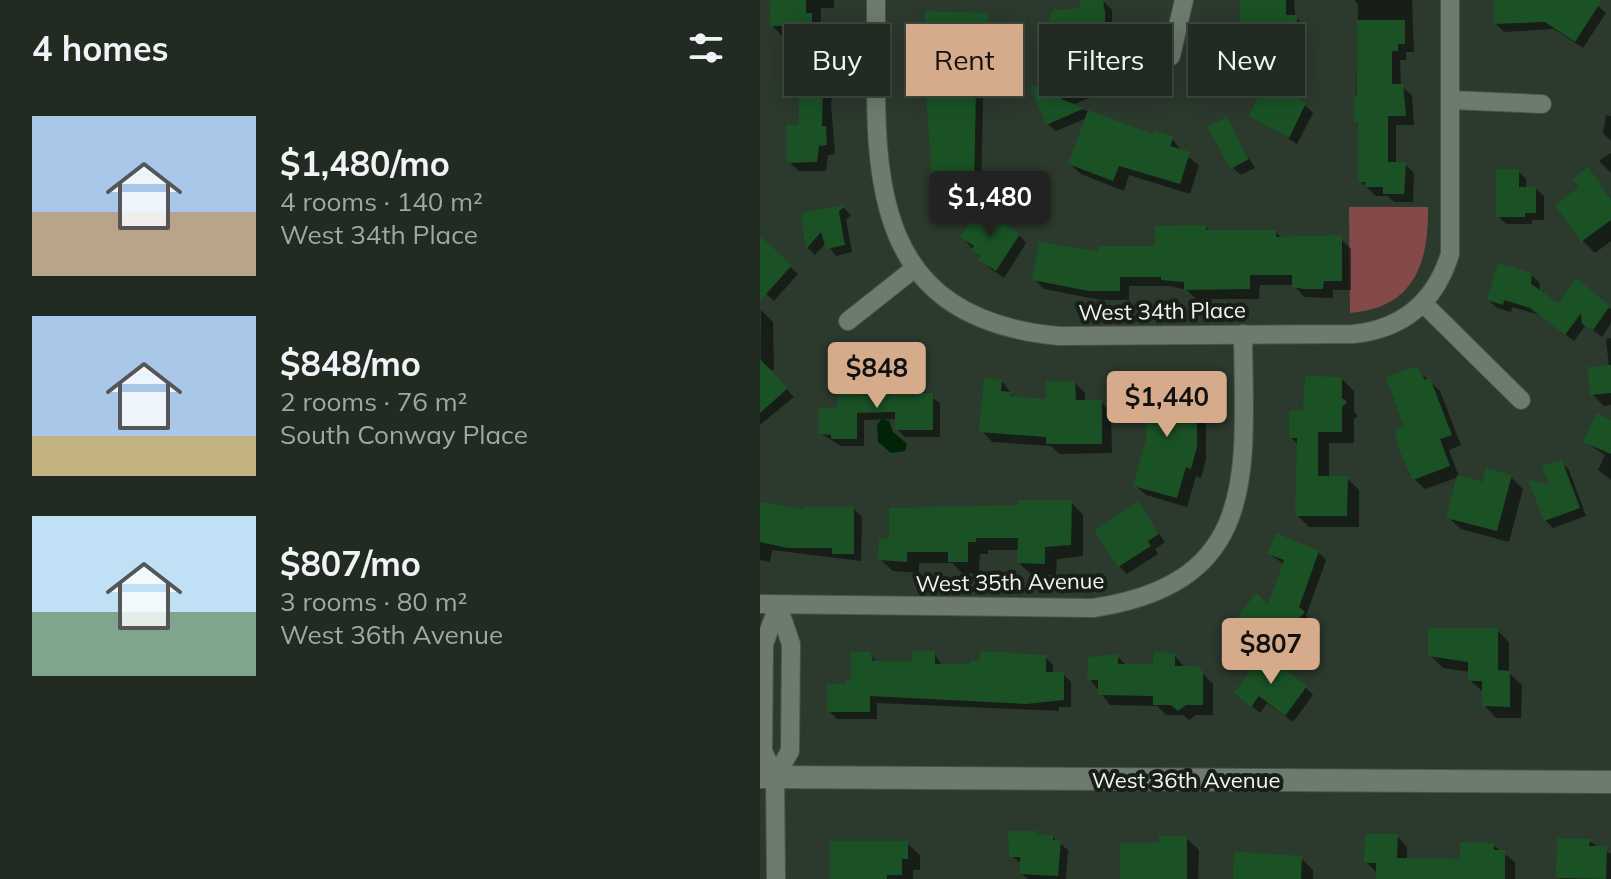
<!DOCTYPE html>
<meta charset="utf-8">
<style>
:root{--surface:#212b22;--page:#29332a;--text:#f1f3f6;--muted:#a2a7a5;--line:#3e4740;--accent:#d6ab8b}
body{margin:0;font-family:Mulish,sans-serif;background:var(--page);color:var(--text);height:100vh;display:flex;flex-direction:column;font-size:30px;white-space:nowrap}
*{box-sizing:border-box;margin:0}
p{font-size:26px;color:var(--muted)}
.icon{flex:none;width:44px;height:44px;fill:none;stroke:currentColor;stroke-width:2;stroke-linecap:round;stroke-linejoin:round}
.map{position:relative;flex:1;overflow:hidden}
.details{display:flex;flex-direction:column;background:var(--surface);width:760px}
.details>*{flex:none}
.hud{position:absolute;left:24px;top:24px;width:706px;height:72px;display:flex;gap:16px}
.price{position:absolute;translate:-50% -68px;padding:0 18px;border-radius:8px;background:var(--accent);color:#111;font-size:26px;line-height:52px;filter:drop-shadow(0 2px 4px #0008)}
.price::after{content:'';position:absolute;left:50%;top:48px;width:24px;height:18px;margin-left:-12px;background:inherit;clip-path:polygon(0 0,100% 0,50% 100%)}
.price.on{background:#222;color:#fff}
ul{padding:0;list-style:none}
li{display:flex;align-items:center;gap:24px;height:200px;padding:0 32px}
li span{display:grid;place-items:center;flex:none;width:224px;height:160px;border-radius:0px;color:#555}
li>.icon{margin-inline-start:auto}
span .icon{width:96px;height:96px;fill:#fffc;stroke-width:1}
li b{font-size:34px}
h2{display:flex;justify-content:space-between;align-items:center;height:96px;padding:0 32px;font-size:34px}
.pill{padding:0 28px;border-radius:0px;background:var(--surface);box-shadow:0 4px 20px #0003,0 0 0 2px var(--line);font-size:28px;line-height:72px}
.pill.on{background:var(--accent);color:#111}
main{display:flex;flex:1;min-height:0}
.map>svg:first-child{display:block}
.green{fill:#844a4a}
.water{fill:#002406}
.shadow{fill:#0007}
.building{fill:#1a5226}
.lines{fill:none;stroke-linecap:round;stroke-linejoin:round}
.minor-casing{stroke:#49544a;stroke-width:20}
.tertiary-casing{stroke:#49544a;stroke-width:24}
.minor{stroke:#6d7b6e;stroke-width:18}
.tertiary{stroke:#6d7b6e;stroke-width:22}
.labels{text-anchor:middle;stroke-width:8;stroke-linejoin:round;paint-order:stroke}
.street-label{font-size:22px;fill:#eff7f0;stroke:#191e19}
</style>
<main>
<section class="details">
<h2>4 homes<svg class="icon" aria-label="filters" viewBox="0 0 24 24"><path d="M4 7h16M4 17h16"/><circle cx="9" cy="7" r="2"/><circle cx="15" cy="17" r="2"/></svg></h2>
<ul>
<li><span style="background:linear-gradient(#a9c7e8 60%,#b9a48a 0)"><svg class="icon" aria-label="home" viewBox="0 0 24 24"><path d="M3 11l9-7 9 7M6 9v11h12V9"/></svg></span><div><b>$1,480/mo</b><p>4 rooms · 140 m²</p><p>West 34th Place</p></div></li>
<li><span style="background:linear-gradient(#a9c7e8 75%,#c2b280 0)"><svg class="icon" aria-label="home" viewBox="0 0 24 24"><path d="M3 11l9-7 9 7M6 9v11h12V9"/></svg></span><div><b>$848/mo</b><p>2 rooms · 76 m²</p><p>South Conway Place</p></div></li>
<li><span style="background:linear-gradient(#bfe0f5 60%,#7fa58c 0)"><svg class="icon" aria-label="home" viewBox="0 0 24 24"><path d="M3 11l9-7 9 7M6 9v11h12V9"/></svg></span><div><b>$807/mo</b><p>3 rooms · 80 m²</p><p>West 36th Avenue</p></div></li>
</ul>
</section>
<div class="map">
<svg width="851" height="879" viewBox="0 0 851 879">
<rect width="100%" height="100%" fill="#2c392d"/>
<!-- green -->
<path class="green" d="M589 207H668C669 263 654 308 590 313Z"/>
<!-- water -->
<path class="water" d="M122 419 129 421 133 432 147 444 145 451 131 453 118 442 117 425Z"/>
<!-- shadow -->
<g class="shadow">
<path d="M12 0H74V8H61V48L73 57 76 73 71 104 75 154 68 155 66 171H39L29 162 41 127V90L29 81V35H21L12 25Z"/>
<path d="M482 0H534L535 16 546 28 547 72H506L496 62 495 47 482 37Z"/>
<path d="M594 0H652L654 52H646V60H640L641 86 652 95 654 125H636V164H645L654 173 653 202H634L628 196H616L600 181V125L596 121 598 4Z"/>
<path d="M736 0H831L846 13 823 48 794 29 744 32 736 24Z"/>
<path d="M322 2H344L352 10V39H332L330 57H319L335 96 312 105 394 137 412 138 422 152 439 165 430 194 369 175 364 191 321 174 310 164 327 118 296 131 288 124 305 78 292 38 322 10Z"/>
<path d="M167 13 224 52 221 196H183L175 188V98L185 73V40H175L167 32Z"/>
<path d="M545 105 553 113 537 144 492 115Z"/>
<path d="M846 115 851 116V141L843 133Z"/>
<path d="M466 119 495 168 481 175 473 168Z"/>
<path d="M851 153V173L839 161Z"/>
<path d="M827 170 851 198V241L835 253 823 241 822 188Z"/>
<path d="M758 171 766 179V189H776L784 196V220H772V224H746L738 216Z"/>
<path d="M84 208 91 215 86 220 92 252 76 256 66 243 55 255 48 248 43 215Z"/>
<path d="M446 227 450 232H515L523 239H581L591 249V290H573V298L544 297 534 285H500L499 299H436L427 290 410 286H369V300H341L284 289 274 279 340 254 397 248Z"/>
<path d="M259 235 266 243 244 278 228 267 202 237Z"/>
<path d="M0 239 38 274 14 301 0 288Z"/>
<path d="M771 275 780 283 779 292 798 306 818 281 851 309V323L842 337 826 325 814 341 780 315 752 307 751 312 737 308 729 300Z"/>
<path d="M1 310 13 322 14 370H8L34 397 0 425Z"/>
<path d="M851 338V405L844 406 832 394 849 367 846 339Z"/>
<path d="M656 369 680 391 701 445 689 450 699 477 724 484 751 477 763 489 749 542 701 529 688 517 699 477 665 489 654 479 646 428Z"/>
<path d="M582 379 594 391V412L598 416 594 419V443H569V478H587L599 490V527H549L537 515 539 446 531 437 545 413Z"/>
<path d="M242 381 255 399 288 401 315 383 325 393V402H341L351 412 352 453 299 454 291 446 232 442 222 431Z"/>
<path d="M414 384 425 398H436L446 409V459L441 478 436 476 427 507 386 495 375 485Z"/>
<path d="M156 387 180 403V437H145L137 429V419L104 420V446H81L60 433 79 410 125 392Z"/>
<path d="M851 422V480L838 470 845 455 825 442Z"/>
<path d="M801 462 809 470 826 516 793 528 785 520Z"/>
<path d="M311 502 323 515V556L297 559 296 575H272L259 563 260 550H228V554H220L219 574 202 573 192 563H159V573L133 571 120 559 260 507Z"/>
<path d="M0 504 46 513 94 509 102 517 101 561 12 550 10 562 0 560Z"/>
<path d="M378 504 405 542 395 549 398 554 367 574 359 566Z"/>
<path d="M558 552 566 560 546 616 551 621 544 630 547 633 522 660 486 628 509 607 524 564 509 554Z"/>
<path d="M737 630 749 642V673L762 685 761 718H736L724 705V693L710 680V672L683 668 670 655Z"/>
<path d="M174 653 182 666 285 657 293 665V674H303L311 682V707H299V711L117 703V719H77L69 711 109 654 118 663H154Z"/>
<path d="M414 655 425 668H437L453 684V715H436L429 720 423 715H406L397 706 350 705 330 679 357 656 367 666H395Z"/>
<path d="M546 688 553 695 533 722 507 703 500 713 477 693Z"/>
<path d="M276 833 281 837H292L308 850 306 879H268L262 874V864L251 856Z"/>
<path d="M637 836 647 847V861H702L733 845 755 862V879H618V874L606 862Z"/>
<path d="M426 838 439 850 438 879H362L401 845Z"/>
<path d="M829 841 851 854V879H800Z"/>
<path d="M147 843 160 855V870H153V879H72Z"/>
<path d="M541 858 553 870V879H475Z"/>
</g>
<!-- building -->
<g class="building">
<path d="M10 0H46V13H52V46H64L67 82H63L62 126H66L67 145 59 146 57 162 27 163 26 125H39V82H27V26H10Z"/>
<path d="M320 0H343L345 12V32H324L323 50H313L329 88 301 99 325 108 286 125 270 87 302 77 294 58V38H290V12H294V6L296 10 320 8Z"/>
<path d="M480 0H526V15H537V63H494L493 38H480Z"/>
<path d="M734 0H842L815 42 785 22 734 24Z"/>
<path d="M165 11 228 13V39H217L214 189H173L166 96H173V71H183V33H165Z"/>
<path d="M597 20H645V44H638V51H632V84H643L646 116H628V162H646L644 194H623V187H605V182H598V122H594V96H597Z"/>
<path d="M506 81 546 103 529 138 489 116Z"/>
<path d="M328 110 393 134 394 131 414 137 410 146 430 152 420 184 359 166 353 181 308 164Z"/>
<path d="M467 117 489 159 471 169 447 127Z"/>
<path d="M828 167 851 199V220L821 242 795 205 819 187 812 179Z"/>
<path d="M736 169H759V187H776V213H765V217H736Z"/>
<path d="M85 205 79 212 85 245 66 249 61 232 46 249 41 213Z"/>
<path d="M219 208 260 234 236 271 218 260 220 256 211 250 214 246 200 237Z"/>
<path d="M446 225V230H516V237L578 235 582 237V281H564L563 289H544L532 287V275H490V289L424 290V282L401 280V277H360V291H329L272 280 279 241 338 252V246H395V226Z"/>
<path d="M0 236 32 265 0 301Z"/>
<path d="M738 263 772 273 771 284 798 303 817 278 850 306 833 330 822 324 821 313 805 335 770 308 744 300 743 305 727 300Z"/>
<path d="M0 359 28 388 0 413Z"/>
<path d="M851 365V393L830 395 827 367Z"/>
<path d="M657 366 665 380 670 378 692 435 680 439 690 466 653 480 640 452 635 430 644 427 626 377Z"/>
<path d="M545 376 582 377V398L587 402 582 407V432H558V476H588L587 516H535L537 438H529V411H543Z"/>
<path d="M224 378 242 380 241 391 252 392 251 396 286 399V381H315L316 400H342V444H286V437L219 432Z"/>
<path d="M385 382H415V397L437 396V447L431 469 426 467 417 498 373 486 386 439Z"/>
<path d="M137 385H157V393H173V430H135V412L97 413V439H71V435L58 434 59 408H77V390L137 389Z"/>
<path d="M836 413 851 420V454L823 442Z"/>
<path d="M802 460 820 508 784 521 768 480 789 485 782 466Z"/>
<path d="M726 468 752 475 737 531 686 518 697 475 723 482Z"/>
<path d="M258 500H312L311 545 285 547V564L257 563 258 538H216V542H208V562H188V552H147V562L118 560 119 539H129V508L258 505Z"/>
<path d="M378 501 399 534 388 541 391 546 358 567 334 530Z"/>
<path d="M0 502 44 510V507H94V554H72V548H28L0 542Z"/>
<path d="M516 533 559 551 539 607 545 612 537 621 540 624 513 654 475 620 496 593 508 604 524 560 507 554Z"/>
<path d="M668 628H738V670L750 671V707L722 706V681H708V662L668 656Z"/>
<path d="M152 651H175V664H209V661H220V651L286 655V672H304V700L266 704 110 696V712H67V684H85V680H91V652H110L113 661H152Z"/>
<path d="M394 652 415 653V666H438L443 672V705H426L418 711 411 705H393V696L338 695V680H327L328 657 358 654V664H393Z"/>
<path d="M503 653 547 686 525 716 499 696 491 707 474 693Z"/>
<path d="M248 831H277V835H293V840H301L298 876 260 874V857H249Z"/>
<path d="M605 834H638L637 858 700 859V842L734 843V850H745V879H616V863H604Z"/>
<path d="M399 836H427V879H360V843H399Z"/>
<path d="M797 838 830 839 829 846H847L846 879 796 878Z"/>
<path d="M70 841H148V859H142V875H127V879H70Z"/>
<path d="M482 852 542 856 541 879H473L474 853Z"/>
</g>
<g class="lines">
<!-- minor casing -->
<g class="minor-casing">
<g id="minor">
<path d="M116 0C117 156 95 317 299 336L593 334C643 329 675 302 690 254V0"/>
<path d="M411 56 424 0"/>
<path d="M691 100 782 104"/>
<path d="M664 304 761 400"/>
<path d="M88 321 155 268"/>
<path d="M0 604 333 608C502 583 484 470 483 334"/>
<path d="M15 777 30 751 31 644 18 606"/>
<path d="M16 879 15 777 3 751 4 644 18 606"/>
</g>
</g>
<!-- tertiary casing -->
<g class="tertiary-casing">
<path id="tertiary" d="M0 777 851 782"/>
</g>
<!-- minor -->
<use href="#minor" class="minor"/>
<!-- tertiary -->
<use href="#tertiary" class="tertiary"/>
</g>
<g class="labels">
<!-- street labels -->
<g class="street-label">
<text transform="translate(402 311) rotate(-1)" y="8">West 34th Place</text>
<text transform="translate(250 582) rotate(-1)" y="8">West 35th Avenue</text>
<text x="426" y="788">West 36th Avenue</text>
</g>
</g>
</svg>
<b class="price on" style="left:230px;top:239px">$1,480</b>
<b class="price" style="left:117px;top:410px">$848</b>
<b class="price" style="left:407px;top:439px">$1,440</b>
<b class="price" style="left:511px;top:686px">$807</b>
<div class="hud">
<a class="pill">Buy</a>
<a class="pill on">Rent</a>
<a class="pill">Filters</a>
<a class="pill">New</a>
</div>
</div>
</main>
